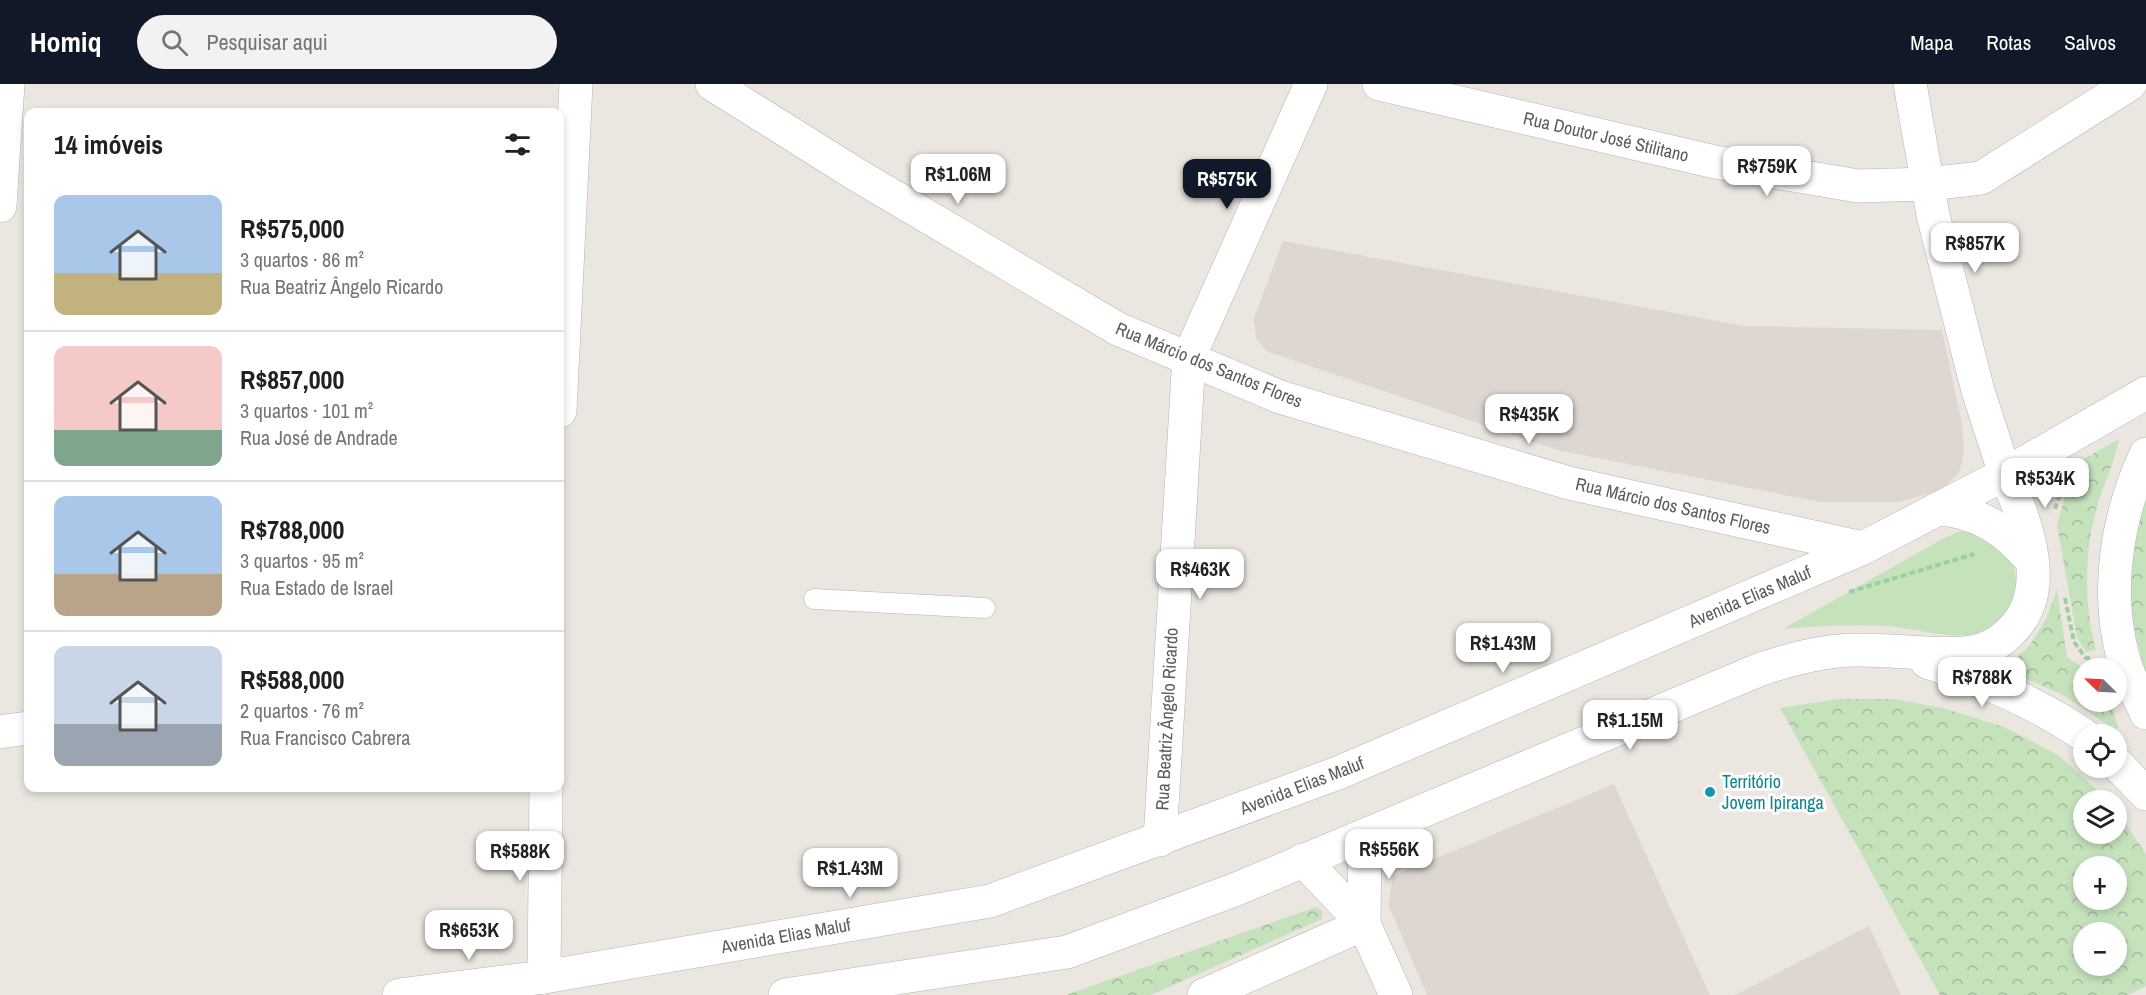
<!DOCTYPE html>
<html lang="pt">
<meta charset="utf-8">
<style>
:root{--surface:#fff;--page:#f2f2f2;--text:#202124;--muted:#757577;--line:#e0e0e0;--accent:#111827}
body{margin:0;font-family:"Archivo Narrow",sans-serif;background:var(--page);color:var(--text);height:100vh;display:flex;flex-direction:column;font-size:22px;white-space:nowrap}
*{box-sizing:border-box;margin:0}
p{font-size:20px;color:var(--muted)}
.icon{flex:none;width:33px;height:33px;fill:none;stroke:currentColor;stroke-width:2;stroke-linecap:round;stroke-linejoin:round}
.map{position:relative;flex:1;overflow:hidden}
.drawer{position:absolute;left:24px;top:24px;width:540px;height:684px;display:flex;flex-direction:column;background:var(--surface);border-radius:12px;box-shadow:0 3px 9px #0003}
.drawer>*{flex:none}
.needle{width:39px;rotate:294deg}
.fabs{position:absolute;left:2073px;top:574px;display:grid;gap:12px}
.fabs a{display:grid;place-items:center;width:54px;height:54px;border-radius:50%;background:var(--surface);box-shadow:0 3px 9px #0003;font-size:30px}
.price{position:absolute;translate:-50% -51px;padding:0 14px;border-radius:12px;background:#fff;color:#222;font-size:20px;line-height:39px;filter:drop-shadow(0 2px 3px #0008)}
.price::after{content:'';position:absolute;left:50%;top:36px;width:18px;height:14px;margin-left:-9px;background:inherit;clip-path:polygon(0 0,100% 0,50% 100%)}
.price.selected{background:var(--accent);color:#fff}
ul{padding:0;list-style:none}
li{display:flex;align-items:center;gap:18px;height:150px;padding:0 30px}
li+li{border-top:2px solid var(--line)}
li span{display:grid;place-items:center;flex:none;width:168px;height:120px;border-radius:12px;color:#555}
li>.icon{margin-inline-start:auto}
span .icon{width:72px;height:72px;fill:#fffc;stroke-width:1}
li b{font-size:26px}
h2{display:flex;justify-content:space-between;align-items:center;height:72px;padding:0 30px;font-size:26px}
header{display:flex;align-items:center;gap:36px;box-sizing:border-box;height:84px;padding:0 30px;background:var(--accent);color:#fff}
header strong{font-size:28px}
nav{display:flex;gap:33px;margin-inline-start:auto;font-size:21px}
.search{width:420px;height:54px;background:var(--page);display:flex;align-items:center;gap:15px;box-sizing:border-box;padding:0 21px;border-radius:33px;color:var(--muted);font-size:22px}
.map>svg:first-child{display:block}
.education{fill:#ded7d1}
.grass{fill:#c5e2bd}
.park{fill:url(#park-crowns);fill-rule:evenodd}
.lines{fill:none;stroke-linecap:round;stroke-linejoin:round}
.service-casing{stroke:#b1b4b7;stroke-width:21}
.minor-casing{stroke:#b1b4b7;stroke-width:34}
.tertiary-casing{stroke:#b1b4b7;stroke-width:34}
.secondary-casing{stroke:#b0b4b7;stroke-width:34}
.path{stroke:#9ecea1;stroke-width:4;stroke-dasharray:6 3;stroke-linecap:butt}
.service{stroke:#fff;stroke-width:20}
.minor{stroke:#fff;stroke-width:33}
.tertiary{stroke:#fff;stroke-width:33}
.secondary{stroke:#fff;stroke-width:33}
.culture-dot{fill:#0f9aa8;stroke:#fff;stroke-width:2}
.labels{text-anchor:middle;stroke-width:6;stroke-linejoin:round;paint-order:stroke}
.street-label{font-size:18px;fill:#595d60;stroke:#fff}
.culture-label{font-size:18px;fill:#0d838f;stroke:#fff;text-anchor:start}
</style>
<header>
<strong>Homiq</strong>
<div class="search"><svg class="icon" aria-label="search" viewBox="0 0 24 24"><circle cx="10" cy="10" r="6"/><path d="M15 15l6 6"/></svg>Pesquisar aqui</div>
<nav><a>Mapa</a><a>Rotas</a><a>Salvos</a></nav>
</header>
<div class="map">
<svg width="2146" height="911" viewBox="0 0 2146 911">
<defs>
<pattern id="park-crowns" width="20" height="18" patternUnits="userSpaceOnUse" patternTransform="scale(1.5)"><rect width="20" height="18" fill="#c5e2bd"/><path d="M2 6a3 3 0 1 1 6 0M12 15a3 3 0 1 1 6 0" fill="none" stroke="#a3ba9d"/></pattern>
</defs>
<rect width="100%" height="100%" fill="#ebe6e0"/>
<!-- education -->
<g class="education">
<path d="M1283 157 1745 242 1942 246 1962 340 1964 369 1959 389 1941 406 1898 418H1820L1557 366 1266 267 1256 254 1254 234Z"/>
<path d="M1614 700 1710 911H1427L1388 820 1393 792Z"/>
<path d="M1869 842 1901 911H1735Z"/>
</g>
<!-- grass -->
<path class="grass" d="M1961 447C1973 447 1980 452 1990 458 1996 462 2004 465 2008 471 2027 499 2010 537 1979 549 1956 557 1912 544 1888 542 1852 540 1818 542 1783 545L1944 454Z"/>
<!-- park -->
<g class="park">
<path d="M2119 355C2115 376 2106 395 2099 416 2084 464 2083 518 2096 566L2086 568 2077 554 2057 441 2069 398 2068 384Z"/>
<path d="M2146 399V590L2127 519 2138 418Z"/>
<path d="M2057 506 2067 573 2080 582 2099 585H2084V618H2111L2118 643 2115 646 2065 612 2011 588 2006 584 2030 561 2047 533Z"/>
<path d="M1838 615H1893L1943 624 2004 643 2058 671 2109 717H2084V750H2116L2117 727 2146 770V902L2128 911H1940L1780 624ZM2084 783H2116V816H2084ZM2084 849H2116V882H2084Z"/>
<path d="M1316 823 1322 827V835L1151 911H1066Z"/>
</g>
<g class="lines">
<!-- service casing -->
<g class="service-casing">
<path id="service" d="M814 515 985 524"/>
</g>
<!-- minor casing -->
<g class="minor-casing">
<g id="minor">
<path d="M1379 0 1715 78 1858 102 1928 100 1981 94 2130 0"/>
<path d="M1910 0 1933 131 1978 307 2005 390"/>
<path d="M0 122 8 0"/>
<path d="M560 327 576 0"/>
<path d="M0 648 28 644"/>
<path d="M1160 756 1189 273 1311 0"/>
<path d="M1303 776 1364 840 1396 911"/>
<path d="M1364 840 1365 751"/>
<path d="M544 893 546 704"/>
<path d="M1204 911 1364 840"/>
</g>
</g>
<!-- tertiary casing -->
<g class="tertiary-casing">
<path id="tertiary" d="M712 0 857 91 1118 245 1280 313 1569 399 1863 464"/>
</g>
<!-- secondary casing -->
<g class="secondary-casing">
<g id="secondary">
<path d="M2146 370C2117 432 2105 506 2123 573 2128 592 2138 611 2146 629"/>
<path d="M1938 425C1978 427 2006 446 2032 477"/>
<path d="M1927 578C1985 597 2033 617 2084 651"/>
<path d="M2116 679 2146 710"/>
<path d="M399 911 544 893 990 817 1338 689 1863 464 2005 390 2146 309"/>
<path d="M785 911 1067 868 1234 806 1761 585C1792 575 1821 567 1854 566 1890 565 1927 572 1963 569 1981 568 1996 562 2008 550 2055 509 2026 438 2005 390"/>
</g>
</g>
<!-- path -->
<g class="path">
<path d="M2055 425 2065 395"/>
<path d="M1849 508 1974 470"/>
<path d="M2065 514 2074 558 2086 574H2091"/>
</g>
<!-- service -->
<use href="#service" class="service"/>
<!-- minor -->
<use href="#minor" class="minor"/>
<!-- tertiary -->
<use href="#tertiary" class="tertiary"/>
<!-- secondary -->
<use href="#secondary" class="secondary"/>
</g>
<!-- markers -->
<circle class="culture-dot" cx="1710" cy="708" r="6"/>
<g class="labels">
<!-- street labels -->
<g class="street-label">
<text transform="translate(1606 53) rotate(13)" y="6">Rua Doutor José Stilitano</text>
<text transform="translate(1209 281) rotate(22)" y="6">Rua Márcio dos Santos Flores</text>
<text transform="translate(1673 422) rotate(13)" y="6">Rua Márcio dos Santos Flores</text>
<text transform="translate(1750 513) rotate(-23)" y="6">Avenida Elias Maluf</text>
<text transform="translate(1167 635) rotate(-87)" y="6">Rua Beatriz Ângelo Ricardo</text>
<text transform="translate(1302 702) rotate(-21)" y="6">Avenida Elias Maluf</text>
<text transform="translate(786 852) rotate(-10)" y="6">Avenida Elias Maluf</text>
</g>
<!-- culture labels -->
<g class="culture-label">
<text x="1722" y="704">Território<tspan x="1722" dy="21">Jovem Ipiranga</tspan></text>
</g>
</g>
</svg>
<div class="fabs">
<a><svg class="needle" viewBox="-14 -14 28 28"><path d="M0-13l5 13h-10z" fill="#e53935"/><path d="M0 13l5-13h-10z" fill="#757577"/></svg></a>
<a><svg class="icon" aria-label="locate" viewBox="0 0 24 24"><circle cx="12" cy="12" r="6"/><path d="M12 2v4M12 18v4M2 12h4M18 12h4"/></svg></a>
<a><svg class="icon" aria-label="layers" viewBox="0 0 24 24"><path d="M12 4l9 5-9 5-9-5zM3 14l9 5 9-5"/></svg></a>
<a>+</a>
<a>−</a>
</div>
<b class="price" style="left:1767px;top:113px">R$759K</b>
<b class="price" style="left:958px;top:121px">R$1.06M</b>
<b class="price selected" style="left:1227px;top:126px">R$575K</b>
<b class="price" style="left:1975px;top:190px">R$857K</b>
<b class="price" style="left:1529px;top:361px">R$435K</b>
<b class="price" style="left:2045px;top:425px">R$534K</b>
<b class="price" style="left:1200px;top:516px">R$463K</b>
<b class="price" style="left:1503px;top:590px">R$1.43M</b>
<b class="price" style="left:1982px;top:624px">R$788K</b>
<b class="price" style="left:1630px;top:667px">R$1.15M</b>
<b class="price" style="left:1389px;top:796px">R$556K</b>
<b class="price" style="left:520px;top:798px">R$588K</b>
<b class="price" style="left:850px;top:815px">R$1.43M</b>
<b class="price" style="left:469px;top:877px">R$653K</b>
<section class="drawer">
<h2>14 imóveis<svg class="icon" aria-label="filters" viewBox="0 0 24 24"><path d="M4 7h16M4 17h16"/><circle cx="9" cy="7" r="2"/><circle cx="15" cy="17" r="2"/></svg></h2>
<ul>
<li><span style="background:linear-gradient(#a9c7e8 65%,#c2b280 0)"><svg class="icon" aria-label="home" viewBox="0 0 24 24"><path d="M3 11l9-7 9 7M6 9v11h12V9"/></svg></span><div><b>R$575,000</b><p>3 quartos · 86 m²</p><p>Rua Beatriz Ângelo Ricardo</p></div></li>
<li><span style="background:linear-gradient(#f6c9c9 70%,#7fa58c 0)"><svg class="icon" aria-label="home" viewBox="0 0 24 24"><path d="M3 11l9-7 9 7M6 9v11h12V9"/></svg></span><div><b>R$857,000</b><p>3 quartos · 101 m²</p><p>Rua José de Andrade</p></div></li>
<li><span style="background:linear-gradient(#a9c7e8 65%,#b9a48a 0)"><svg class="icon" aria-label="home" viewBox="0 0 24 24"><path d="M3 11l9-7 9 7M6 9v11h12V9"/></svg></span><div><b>R$788,000</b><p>3 quartos · 95 m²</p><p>Rua Estado de Israel</p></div></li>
<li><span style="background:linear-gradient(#c9d6e8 65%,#9aa5b1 0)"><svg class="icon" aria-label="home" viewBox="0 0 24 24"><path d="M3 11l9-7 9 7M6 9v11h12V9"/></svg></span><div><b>R$588,000</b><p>2 quartos · 76 m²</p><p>Rua Francisco Cabrera</p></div></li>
</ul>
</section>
</div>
